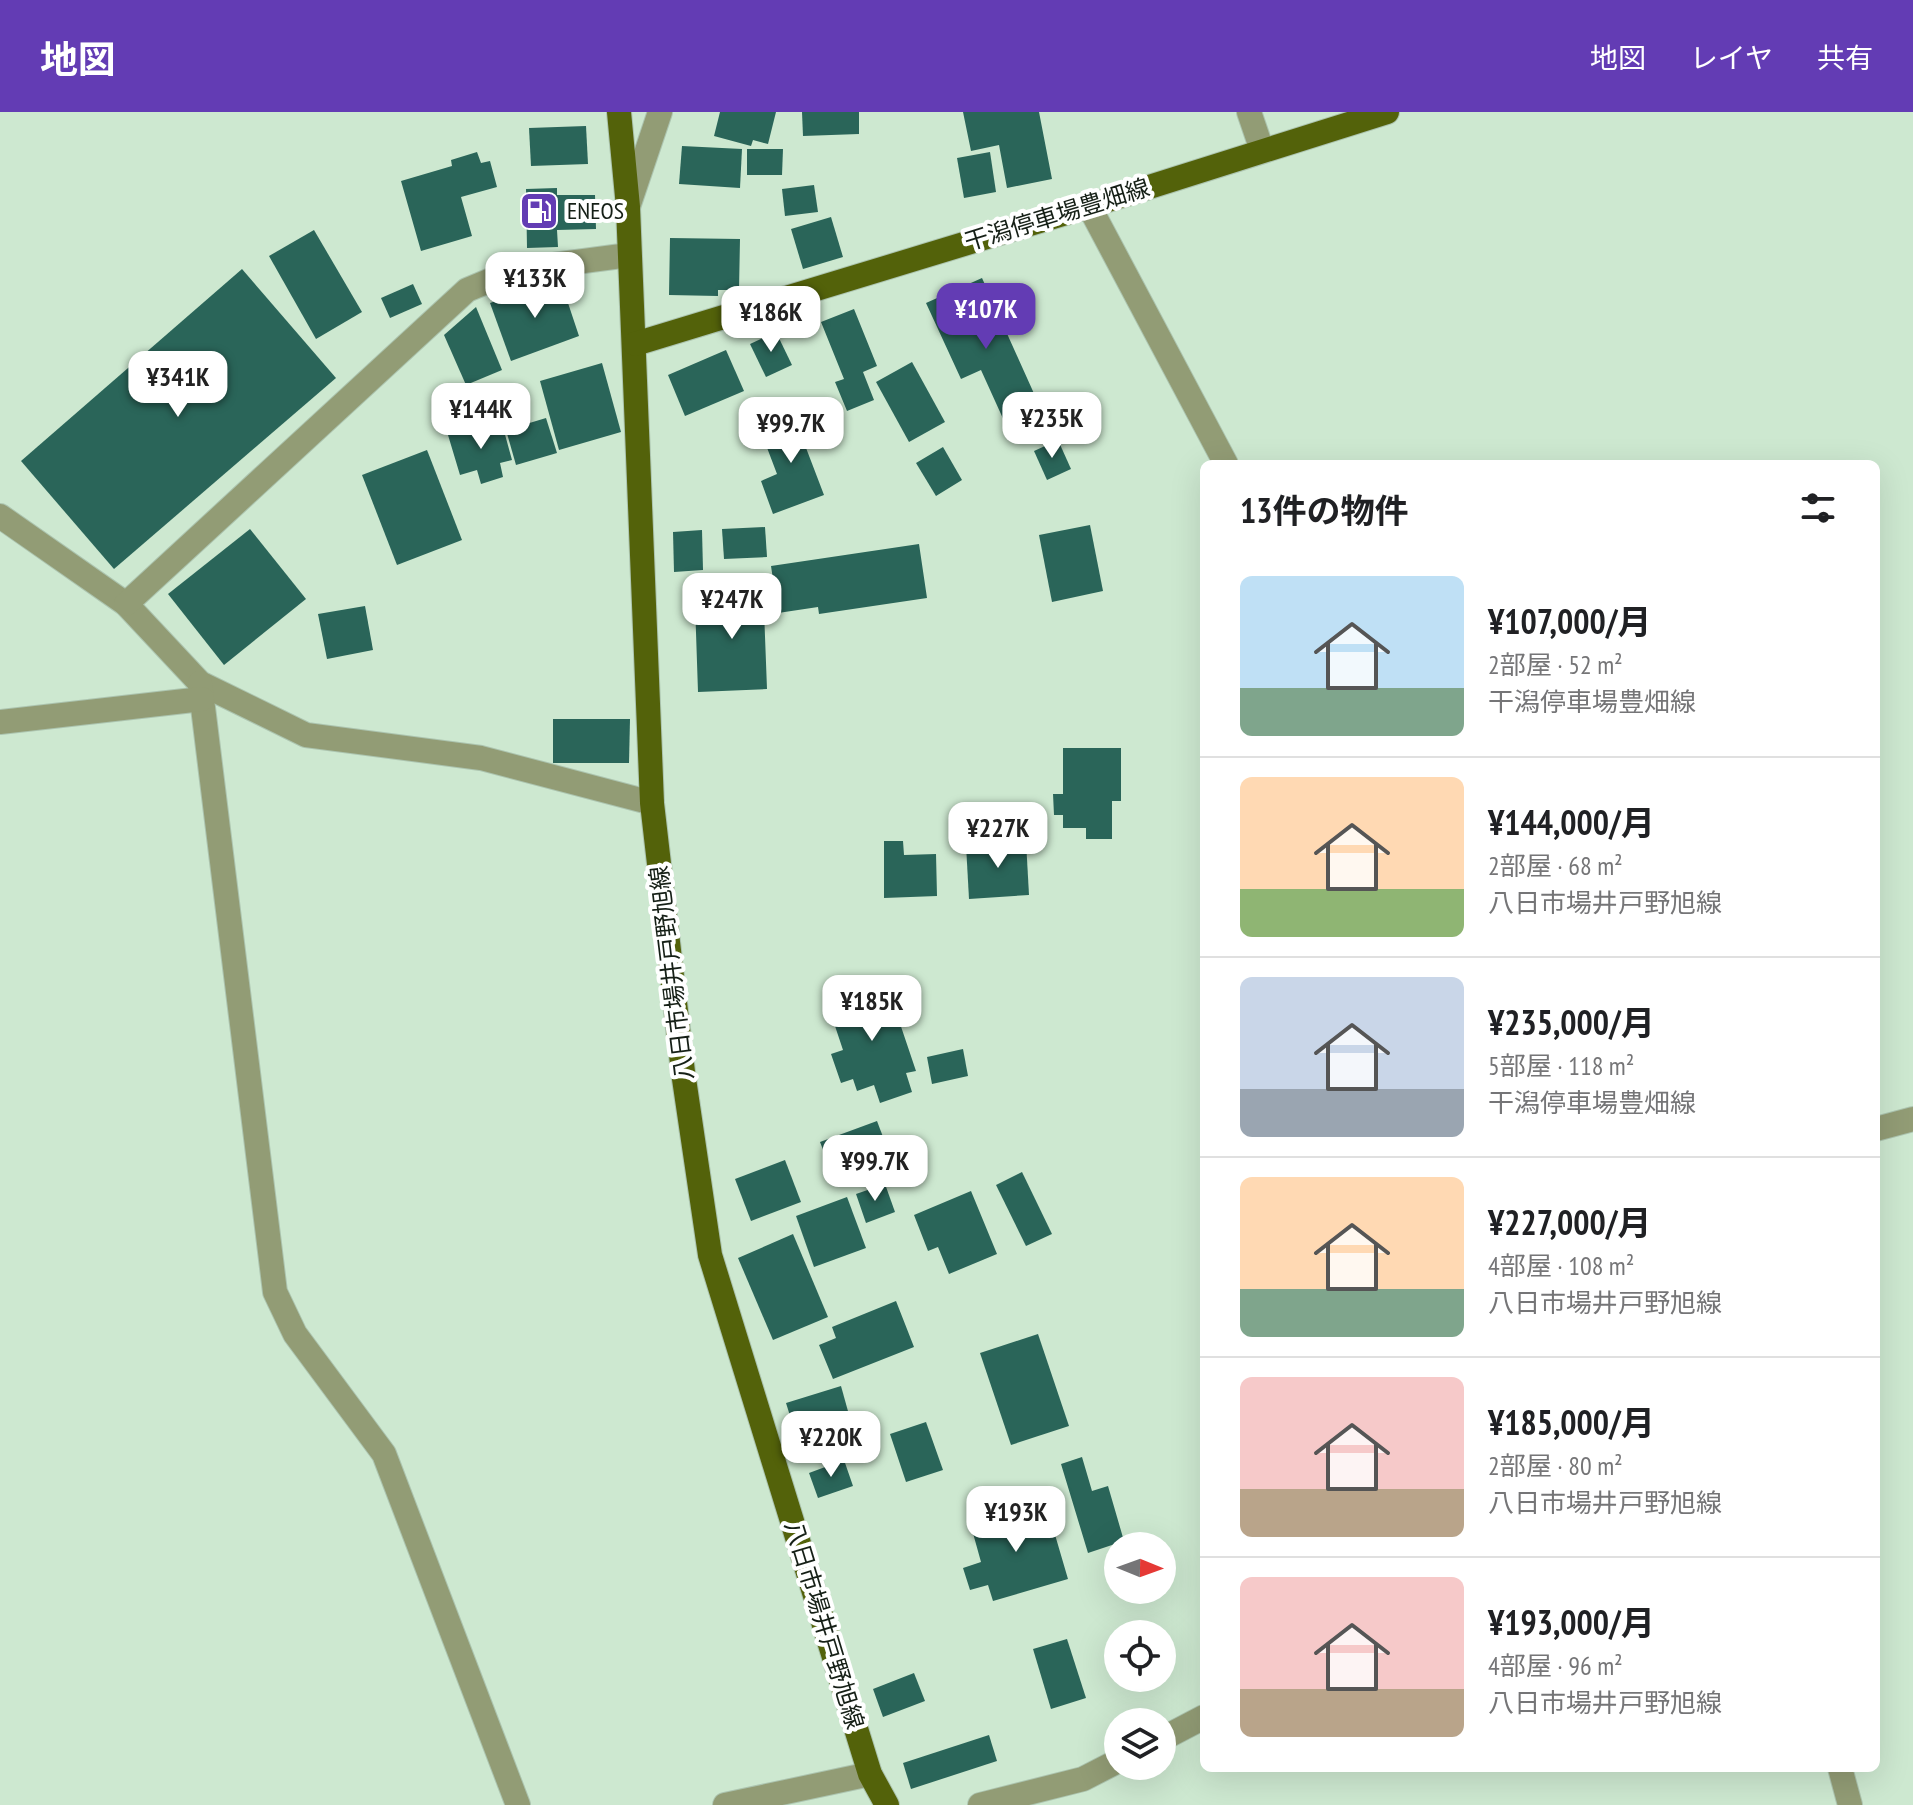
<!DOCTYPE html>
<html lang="ja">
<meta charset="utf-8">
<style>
:root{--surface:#fff;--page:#f6f6f6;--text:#202124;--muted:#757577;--line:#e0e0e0;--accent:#633cb4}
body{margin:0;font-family:"PT Sans Narrow","Noto Sans JP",sans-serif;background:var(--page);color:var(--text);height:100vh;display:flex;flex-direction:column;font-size:30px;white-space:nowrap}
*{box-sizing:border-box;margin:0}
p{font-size:26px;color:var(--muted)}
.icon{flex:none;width:44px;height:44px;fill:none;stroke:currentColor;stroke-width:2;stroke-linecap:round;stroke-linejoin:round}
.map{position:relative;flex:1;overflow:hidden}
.side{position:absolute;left:1200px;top:348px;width:680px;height:1312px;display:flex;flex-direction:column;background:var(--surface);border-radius:12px;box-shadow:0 8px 32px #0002}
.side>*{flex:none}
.needle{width:52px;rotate:91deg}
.buttons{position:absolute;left:1104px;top:1420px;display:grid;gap:16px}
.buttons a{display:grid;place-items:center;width:72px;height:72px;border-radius:50%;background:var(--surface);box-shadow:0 8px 32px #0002;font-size:40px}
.price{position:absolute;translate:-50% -68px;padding:0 18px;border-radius:16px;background:#fff;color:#222;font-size:26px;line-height:52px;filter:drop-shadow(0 2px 4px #0008)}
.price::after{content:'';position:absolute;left:50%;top:48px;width:24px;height:18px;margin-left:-12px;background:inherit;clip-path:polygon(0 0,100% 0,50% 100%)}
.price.on{background:var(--accent);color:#fff}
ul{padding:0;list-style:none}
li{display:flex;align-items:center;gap:24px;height:200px;padding:0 40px}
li+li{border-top:2px solid var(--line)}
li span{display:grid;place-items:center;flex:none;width:224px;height:160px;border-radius:12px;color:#555}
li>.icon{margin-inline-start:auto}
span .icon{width:96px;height:96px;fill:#fffc;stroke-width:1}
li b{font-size:34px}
h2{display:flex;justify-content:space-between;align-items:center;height:96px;padding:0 40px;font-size:34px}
header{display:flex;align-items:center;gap:48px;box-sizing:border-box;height:112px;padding:0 40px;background:var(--accent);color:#fff}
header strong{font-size:38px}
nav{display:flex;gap:44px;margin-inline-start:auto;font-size:28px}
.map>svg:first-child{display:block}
.building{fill:#2a6559}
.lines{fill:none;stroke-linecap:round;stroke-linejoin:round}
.minor-casing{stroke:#acc4af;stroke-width:26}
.major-casing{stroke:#acc4af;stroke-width:26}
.minor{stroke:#929c75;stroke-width:24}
.major{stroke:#53620a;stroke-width:24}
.labels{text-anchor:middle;stroke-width:8;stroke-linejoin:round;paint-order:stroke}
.poi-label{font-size:24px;fill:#151f16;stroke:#fff;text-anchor:start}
.street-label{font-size:24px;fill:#151f16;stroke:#fff}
</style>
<header>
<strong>地図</strong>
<nav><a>地図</a><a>レイヤ</a><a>共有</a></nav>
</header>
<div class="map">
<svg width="1913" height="1693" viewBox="0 0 1913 1693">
<rect width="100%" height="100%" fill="#cde8d0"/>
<!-- building -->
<g class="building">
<path d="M720 0H776L768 32 753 28 751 34 714 24Z"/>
<path d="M802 0H859V22L803 24Z"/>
<path d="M963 0H1039L1052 67 1007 76 999 33 971 39Z"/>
<path d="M586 14 588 52 531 54 529 16Z"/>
<path d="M682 34 742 37 740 76 679 72Z"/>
<path d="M747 37H783L782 63H747Z"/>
<path d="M477 40 481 51 490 49 497 75 461 85 472 124 421 139 401 69 452 54 451 48Z"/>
<path d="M990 40 996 80 964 86 957 46Z"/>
<path d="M814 73 818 100 785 104 782 77Z"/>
<path d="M557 76V83H595L596 117 557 118 558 135 527 136 526 77Z"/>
<path d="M831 105 843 145 803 157 791 117Z"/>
<path d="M314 118 362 200 316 227 269 144Z"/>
<path d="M670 126 740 127 739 178H718V184L669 183Z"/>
<path d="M242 157 336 266 114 457 21 349Z"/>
<path d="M982 166 1045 306 1010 322 981 258 961 267 926 191Z"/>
<path d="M560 167 579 224 511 249 490 191Z"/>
<path d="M413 172 422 192 390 206 381 186Z"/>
<path d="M476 195 502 258 466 273 444 223Z"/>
<path d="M854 197 877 254 863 260 874 288 847 299 835 270 844 267 821 210Z"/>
<path d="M776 220 792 253 766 265 750 232Z"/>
<path d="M726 238 744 279 685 304 668 263Z"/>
<path d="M912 250 945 310 909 330 876 270Z"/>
<path d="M602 251 621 320 559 338 540 269Z"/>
<path d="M802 296 812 324 803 328 824 383 773 402 761 369 777 362 766 333 780 327 772 307Z"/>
<path d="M546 306 557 341 516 353 506 318Z"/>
<path d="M501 308 512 348 500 351 503 365 481 372 477 358 460 363 448 323Z"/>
<path d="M1058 328 1071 357 1047 368 1034 339Z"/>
<path d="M943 335 962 368 936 384 916 351Z"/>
<path d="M427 338 462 428 397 453 362 363Z"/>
<path d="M1090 413 1103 479 1052 490 1039 423Z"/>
<path d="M765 415 767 445 724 447 722 417Z"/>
<path d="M250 417 306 487 224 553 168 482Z"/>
<path d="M702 418 703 458 674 460 673 420Z"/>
<path d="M919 432 927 486 819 502 818 495 778 501 771 454Z"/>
<path d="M763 472 767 577 698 580 695 491 724 489 723 473Z"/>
<path d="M365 494 373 538 327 547 318 502Z"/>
<path d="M553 607H630L629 651H553Z"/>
<path d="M1063 636H1121V689H1112V727H1086V716H1063V703H1054L1053 682H1063Z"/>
<path d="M884 729H903L904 743 936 742 937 784 884 786Z"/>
<path d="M1026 729 1029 783 969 787 966 733Z"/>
<path d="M886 870 916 959 906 961 912 980 880 991 874 973 857 979 853 967 841 971 831 942 843 938 827 890Z"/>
<path d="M963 937 968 964 932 972 927 945Z"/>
<path d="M877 1009 891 1046 835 1068 820 1030Z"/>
<path d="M785 1048 801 1090 751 1109 735 1067Z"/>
<path d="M1022 1060 1052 1122 1026 1134 996 1073Z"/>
<path d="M885 1072 895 1100 866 1111 856 1082Z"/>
<path d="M971 1079 997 1142 949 1162 938 1135 928 1139 914 1103Z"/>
<path d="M847 1085 866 1136 814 1155 796 1104Z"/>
<path d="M793 1122 828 1205 773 1228 738 1146Z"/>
<path d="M896 1189 914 1235 833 1267 819 1233 836 1226 832 1215Z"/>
<path d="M1038 1222 1069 1314 1011 1333 980 1241Z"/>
<path d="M841 1274 851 1310 797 1326 786 1291Z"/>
<path d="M926 1310 943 1358 906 1370 890 1322Z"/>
<path d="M1082 1345 1092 1379 1108 1374 1124 1429 1088 1441 1061 1352Z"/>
<path d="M844 1348 853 1374 818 1386 809 1361Z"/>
<path d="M1046 1392 1068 1467 993 1489 988 1473 970 1478 963 1456 981 1450 971 1414Z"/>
<path d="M1067 1527 1086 1586 1051 1597 1033 1537Z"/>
<path d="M914 1561 925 1589 883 1605 873 1577Z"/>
<path d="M989 1623 997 1649 911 1677 903 1651Z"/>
</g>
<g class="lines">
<!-- minor casing -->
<g class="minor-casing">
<g id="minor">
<path d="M1249 0 1262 38"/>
<path d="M1089 94 1226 352"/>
<path d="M628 95 660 0"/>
<path d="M0 404 126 492 200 571 306 623 481 646 652 691"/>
<path d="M126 492 467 178 515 158 629 143"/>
<path d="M200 571 275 1180 295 1222 384 1342 518 1693"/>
<path d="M0 610 202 587"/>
<path d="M1876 1017 1913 1007"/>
<path d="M1162 1627 1204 1605"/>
<path d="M1840 1656 1850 1693"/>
<path d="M725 1693 870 1662"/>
<path d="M980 1693 1083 1667 1118 1649"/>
</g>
</g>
<!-- major casing -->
<g class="major-casing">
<g id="major">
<path d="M619 0 628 95 652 691 683 960 710 1143 870 1662 887 1693"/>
<path d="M635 232 1089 94 1387 0"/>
</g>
</g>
<!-- minor -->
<use href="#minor" class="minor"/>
<!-- major -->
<use href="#major" class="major"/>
</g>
<!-- icons -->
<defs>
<g id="fuel-square" transform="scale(2)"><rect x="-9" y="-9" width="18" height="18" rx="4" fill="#633cb4" stroke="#fff"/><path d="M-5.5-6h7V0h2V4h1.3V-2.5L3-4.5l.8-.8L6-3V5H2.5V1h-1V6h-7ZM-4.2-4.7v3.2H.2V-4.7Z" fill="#fff"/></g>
</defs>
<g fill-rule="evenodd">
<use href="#fuel-square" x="539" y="99"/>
</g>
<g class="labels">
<!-- poi labels -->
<g class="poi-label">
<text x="567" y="107">ENEOS</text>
</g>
<!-- street labels -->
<g class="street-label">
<text transform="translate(1057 103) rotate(-17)" y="8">干潟停車場豊畑線</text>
<text transform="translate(672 861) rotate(-97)" y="8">八日市場井戸野旭線</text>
<text transform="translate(824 1513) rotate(73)" y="8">八日市場井戸野旭線</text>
</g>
</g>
</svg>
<div class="buttons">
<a><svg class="needle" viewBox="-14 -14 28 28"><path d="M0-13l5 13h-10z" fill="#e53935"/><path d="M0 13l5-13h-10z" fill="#757577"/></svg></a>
<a><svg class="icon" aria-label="locate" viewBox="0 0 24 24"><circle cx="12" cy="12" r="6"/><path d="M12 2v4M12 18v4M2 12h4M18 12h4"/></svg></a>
<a><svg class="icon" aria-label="layers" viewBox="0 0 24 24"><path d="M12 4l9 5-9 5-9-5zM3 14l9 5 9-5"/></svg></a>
</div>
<b class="price" style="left:535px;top:208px">¥133K</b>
<b class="price on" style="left:986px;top:239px">¥107K</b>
<b class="price" style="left:771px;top:242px">¥186K</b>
<b class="price" style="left:178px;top:307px">¥341K</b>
<b class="price" style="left:481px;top:339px">¥144K</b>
<b class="price" style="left:1052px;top:348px">¥235K</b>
<b class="price" style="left:791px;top:353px">¥99.7K</b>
<b class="price" style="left:732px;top:529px">¥247K</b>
<b class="price" style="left:998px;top:758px">¥227K</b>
<b class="price" style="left:872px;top:931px">¥185K</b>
<b class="price" style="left:875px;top:1091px">¥99.7K</b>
<b class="price" style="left:831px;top:1367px">¥220K</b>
<b class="price" style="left:1016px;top:1442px">¥193K</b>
<section class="side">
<h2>13件の物件<svg class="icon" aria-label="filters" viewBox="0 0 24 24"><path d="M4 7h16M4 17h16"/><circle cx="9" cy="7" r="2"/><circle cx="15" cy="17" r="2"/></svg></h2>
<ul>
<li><span style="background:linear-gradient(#bfe0f5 70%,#7fa58c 0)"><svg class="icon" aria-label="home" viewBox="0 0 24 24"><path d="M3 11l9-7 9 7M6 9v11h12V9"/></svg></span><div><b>¥107,000/月</b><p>2部屋 · 52 m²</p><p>干潟停車場豊畑線</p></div></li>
<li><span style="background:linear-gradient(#ffd9b3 70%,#8fb573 0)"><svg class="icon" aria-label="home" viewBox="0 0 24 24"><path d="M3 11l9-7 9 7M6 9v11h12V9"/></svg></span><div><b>¥144,000/月</b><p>2部屋 · 68 m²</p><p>八日市場井戸野旭線</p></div></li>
<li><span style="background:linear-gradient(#c9d6e8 70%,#9aa5b1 0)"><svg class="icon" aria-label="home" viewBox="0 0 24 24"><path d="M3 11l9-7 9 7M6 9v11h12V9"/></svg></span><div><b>¥235,000/月</b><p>5部屋 · 118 m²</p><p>干潟停車場豊畑線</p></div></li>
<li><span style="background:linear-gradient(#ffd9b3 70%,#7fa58c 0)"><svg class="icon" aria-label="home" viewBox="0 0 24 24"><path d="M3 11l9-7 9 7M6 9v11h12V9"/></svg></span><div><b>¥227,000/月</b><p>4部屋 · 108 m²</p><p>八日市場井戸野旭線</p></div></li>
<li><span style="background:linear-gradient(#f6c9c9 70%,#b9a48a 0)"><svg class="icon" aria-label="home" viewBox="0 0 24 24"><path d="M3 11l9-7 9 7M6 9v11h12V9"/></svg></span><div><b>¥185,000/月</b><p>2部屋 · 80 m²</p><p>八日市場井戸野旭線</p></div></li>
<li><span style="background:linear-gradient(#f6c9c9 70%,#b9a48a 0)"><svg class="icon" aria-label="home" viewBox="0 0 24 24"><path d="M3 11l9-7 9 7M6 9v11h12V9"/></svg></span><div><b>¥193,000/月</b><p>4部屋 · 96 m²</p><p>八日市場井戸野旭線</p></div></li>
</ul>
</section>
</div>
